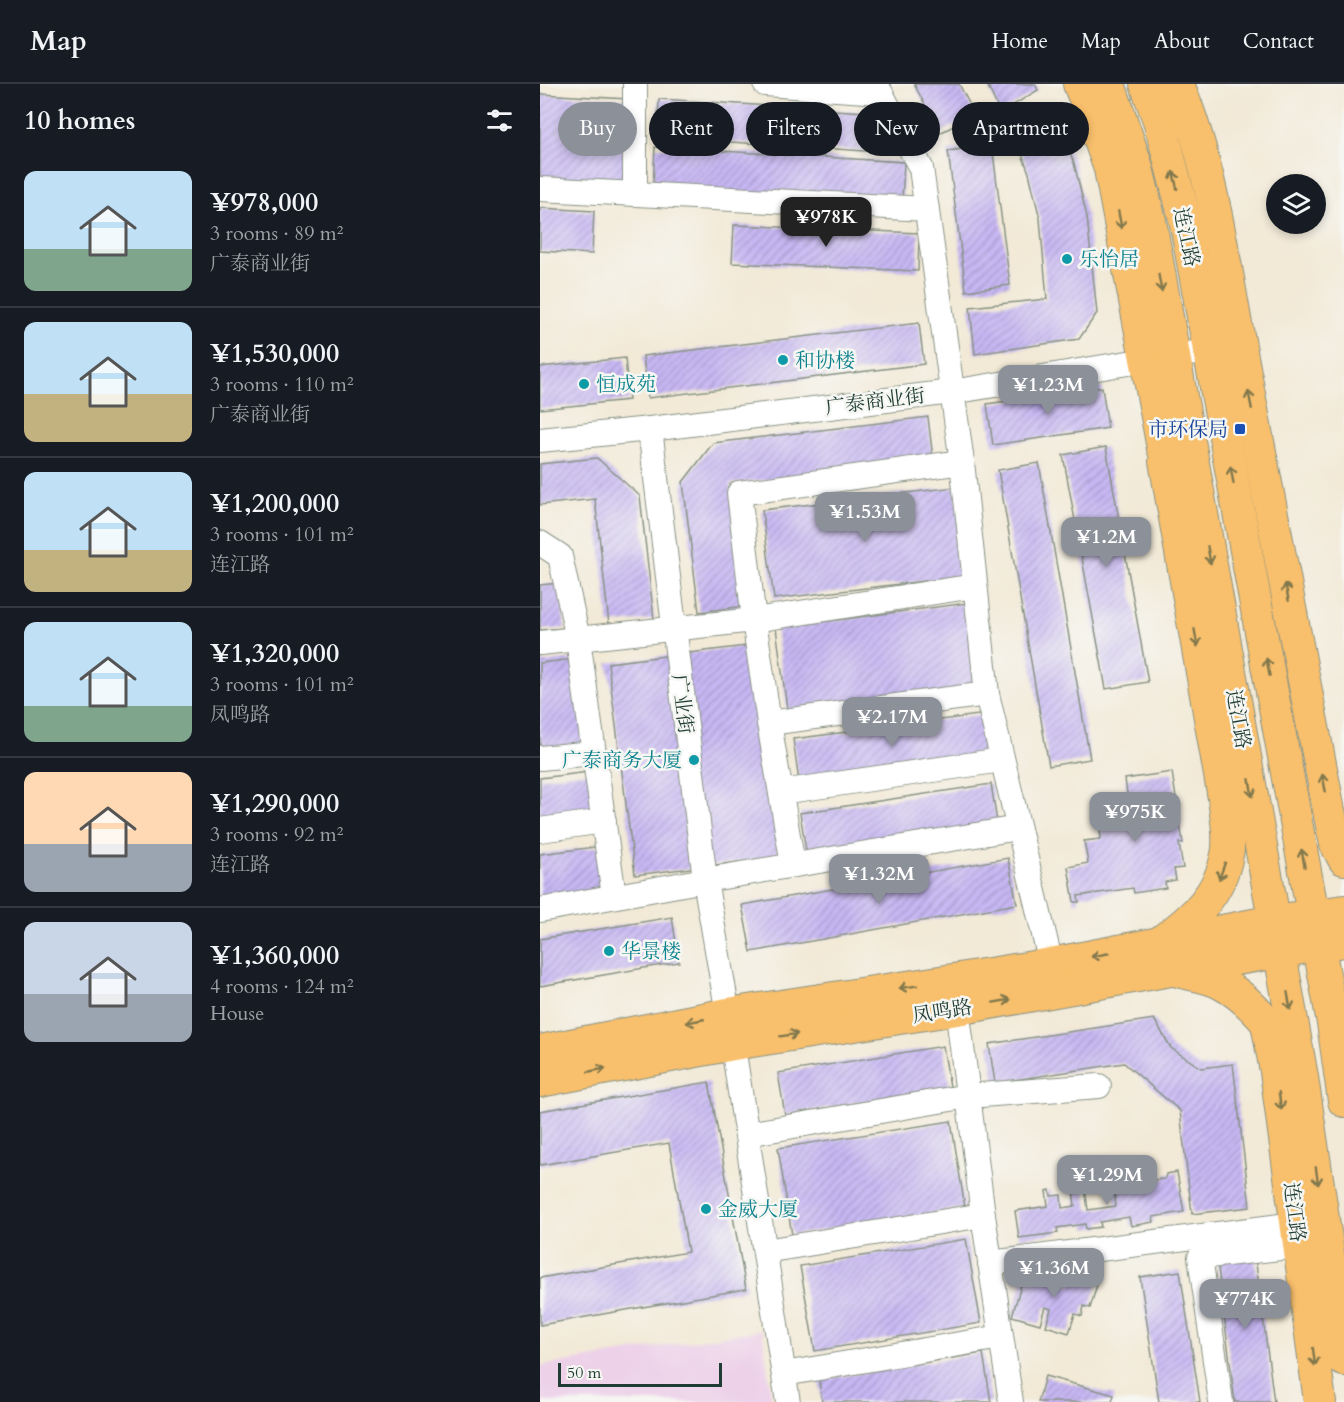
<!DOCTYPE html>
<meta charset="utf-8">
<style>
:root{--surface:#171b24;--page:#242831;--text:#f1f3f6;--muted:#9ea1a6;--line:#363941;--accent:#8c9099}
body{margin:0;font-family:Cardo,"Noto Serif SC",serif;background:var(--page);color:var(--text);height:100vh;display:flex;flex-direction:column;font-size:22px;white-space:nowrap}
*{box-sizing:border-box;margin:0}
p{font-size:20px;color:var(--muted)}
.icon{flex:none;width:33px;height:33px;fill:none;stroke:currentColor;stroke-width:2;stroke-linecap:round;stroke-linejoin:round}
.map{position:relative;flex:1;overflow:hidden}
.panel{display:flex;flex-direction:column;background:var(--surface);width:540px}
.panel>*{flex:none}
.hud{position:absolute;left:18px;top:18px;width:570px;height:54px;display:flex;gap:12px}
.controls{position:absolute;left:726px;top:90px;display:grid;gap:12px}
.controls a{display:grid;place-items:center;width:60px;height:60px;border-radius:50%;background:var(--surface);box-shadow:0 3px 9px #0003;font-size:30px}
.scale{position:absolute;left:18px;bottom:15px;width:164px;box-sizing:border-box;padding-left:6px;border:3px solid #1f3d34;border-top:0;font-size:16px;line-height:21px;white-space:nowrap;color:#1f3d34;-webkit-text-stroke:4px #f6f6f2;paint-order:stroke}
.price{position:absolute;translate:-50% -51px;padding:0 14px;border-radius:12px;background:var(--accent);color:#fff;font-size:20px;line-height:39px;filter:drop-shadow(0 2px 3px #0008)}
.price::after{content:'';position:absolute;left:50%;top:36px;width:18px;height:14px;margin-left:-9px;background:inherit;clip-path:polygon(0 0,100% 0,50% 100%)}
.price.selected{background:#222;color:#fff}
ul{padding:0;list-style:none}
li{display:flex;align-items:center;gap:18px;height:150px;padding:0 24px}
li+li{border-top:2px solid var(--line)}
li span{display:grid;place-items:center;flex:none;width:168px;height:120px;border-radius:12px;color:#555}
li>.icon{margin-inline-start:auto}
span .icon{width:72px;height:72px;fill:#fffc;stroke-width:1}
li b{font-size:26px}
h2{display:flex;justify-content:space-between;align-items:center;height:72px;padding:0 24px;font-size:26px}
.pill{padding:0 21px;border-radius:27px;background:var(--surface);box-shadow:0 3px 9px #0003;font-size:21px;line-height:54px}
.pill.selected{background:var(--accent);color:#fff}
header{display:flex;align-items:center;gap:36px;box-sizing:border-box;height:84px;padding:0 30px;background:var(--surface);border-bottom:2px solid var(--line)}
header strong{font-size:28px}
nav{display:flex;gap:33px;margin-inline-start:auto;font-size:21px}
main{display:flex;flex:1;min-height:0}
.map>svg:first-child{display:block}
.built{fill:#edd1e9}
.building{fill:url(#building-hatch)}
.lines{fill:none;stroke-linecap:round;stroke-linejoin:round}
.minor-casing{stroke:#889385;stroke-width:26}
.major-casing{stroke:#889385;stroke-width:34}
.minor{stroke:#fff;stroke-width:24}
.major{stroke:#f8bf6c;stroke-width:32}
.oneway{stroke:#81784d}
.culture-dot{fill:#0f9aa8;stroke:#f6f6f2;stroke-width:2}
.transit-dot{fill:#1a4fb4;stroke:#f6f6f2;stroke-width:2}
.labels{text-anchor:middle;stroke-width:5;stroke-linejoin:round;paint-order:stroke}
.street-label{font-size:20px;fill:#1f3d34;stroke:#f6f6f2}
.culture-label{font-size:20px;fill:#0d838f;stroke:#f6f6f2;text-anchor:start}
.transit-label{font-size:20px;fill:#164399;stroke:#f6f6f2;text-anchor:end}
</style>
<header>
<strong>Map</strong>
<nav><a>Home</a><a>Map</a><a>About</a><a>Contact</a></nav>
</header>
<main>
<section class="panel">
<h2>10 homes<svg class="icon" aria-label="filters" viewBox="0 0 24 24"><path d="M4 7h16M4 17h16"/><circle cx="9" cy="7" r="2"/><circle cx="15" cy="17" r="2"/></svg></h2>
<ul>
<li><span style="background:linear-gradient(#bfe0f5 65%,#7fa58c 0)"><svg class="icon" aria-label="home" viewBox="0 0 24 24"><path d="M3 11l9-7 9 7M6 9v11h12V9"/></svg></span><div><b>¥978,000</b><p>3 rooms · 89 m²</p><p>广泰商业街</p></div></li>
<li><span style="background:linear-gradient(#bfe0f5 60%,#c2b280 0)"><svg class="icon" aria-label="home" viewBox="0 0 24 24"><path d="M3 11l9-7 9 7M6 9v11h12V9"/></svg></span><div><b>¥1,530,000</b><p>3 rooms · 110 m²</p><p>广泰商业街</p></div></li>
<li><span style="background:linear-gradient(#bfe0f5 65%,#c2b280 0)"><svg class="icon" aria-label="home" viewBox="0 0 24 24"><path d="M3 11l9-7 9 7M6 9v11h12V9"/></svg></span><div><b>¥1,200,000</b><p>3 rooms · 101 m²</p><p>连江路</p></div></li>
<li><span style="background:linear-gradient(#bfe0f5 70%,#7fa58c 0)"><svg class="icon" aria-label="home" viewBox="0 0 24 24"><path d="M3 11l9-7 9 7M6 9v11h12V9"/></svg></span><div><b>¥1,320,000</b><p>3 rooms · 101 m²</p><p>凤鸣路</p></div></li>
<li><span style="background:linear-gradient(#ffd9b3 60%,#9aa5b1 0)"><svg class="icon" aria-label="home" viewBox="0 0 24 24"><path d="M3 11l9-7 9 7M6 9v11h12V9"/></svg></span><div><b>¥1,290,000</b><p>3 rooms · 92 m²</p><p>连江路</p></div></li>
<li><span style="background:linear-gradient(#c9d6e8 60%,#9aa5b1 0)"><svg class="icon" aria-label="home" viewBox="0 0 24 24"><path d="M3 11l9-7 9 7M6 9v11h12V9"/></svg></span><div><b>¥1,360,000</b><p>4 rooms · 124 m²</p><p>House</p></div></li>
</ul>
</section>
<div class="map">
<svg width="804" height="1318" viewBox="0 0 804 1318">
<defs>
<pattern id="building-hatch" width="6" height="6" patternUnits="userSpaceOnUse" patternTransform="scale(1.5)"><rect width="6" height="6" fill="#c8b8f4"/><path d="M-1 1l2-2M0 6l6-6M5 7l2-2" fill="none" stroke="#a297c6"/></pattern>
</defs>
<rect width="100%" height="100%" fill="#f6f6f2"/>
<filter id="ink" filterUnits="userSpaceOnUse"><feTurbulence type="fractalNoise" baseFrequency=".0167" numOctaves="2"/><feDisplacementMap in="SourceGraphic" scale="12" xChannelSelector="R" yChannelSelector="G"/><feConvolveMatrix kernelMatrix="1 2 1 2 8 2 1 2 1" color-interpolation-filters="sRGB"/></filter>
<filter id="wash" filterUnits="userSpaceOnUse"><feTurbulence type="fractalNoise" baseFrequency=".008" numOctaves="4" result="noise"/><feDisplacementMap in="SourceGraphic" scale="24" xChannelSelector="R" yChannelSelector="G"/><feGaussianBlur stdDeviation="1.35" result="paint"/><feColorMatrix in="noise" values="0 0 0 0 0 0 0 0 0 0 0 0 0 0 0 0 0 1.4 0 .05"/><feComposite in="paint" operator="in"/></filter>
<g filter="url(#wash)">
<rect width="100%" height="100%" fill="#f2e9d6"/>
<!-- built -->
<path class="built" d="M222 1246 232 1318H0V1282Z"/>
<g id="blocks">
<!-- building -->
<g class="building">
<path d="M374 0H419L435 31 400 49Z"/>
<path d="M447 0H495L498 6 460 29Z"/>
<path d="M0 10 88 15 83 101 0 96Z"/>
<path d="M119 15 341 29 339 68 117 53Z"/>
<path d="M510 23 534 79 547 133 557 229 539 255 435 270 430 223 507 215 500 135 489 89 468 32Z"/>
<path d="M452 61 470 201 426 207 408 67Z"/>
<path d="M115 63 364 78 362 119 113 103Z"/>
<path d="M0 124 54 127 52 170 0 167Z"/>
<path d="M194 141 379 149 378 187 192 179Z"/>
<path d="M379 239 384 280 108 314 103 272Z"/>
<path d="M85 274 89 316 0 325V283Z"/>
<path d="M562 303 568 344 453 361 447 320Z"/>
<path d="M388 333 393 375 190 400 205 522 159 528 143 398 173 359Z"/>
<path d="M566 363 608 598 566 605 523 371Z"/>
<path d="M57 374 100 412 114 535 69 540 55 415 0 421V380Z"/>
<path d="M499 379 550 675 509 682 458 386Z"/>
<path d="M416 403 427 492 234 515 222 426Z"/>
<path d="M20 499 25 544 0 546V501Z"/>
<path d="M427 519 439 607 248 632 236 544Z"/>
<path d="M214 561 240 773 95 791 68 579Z"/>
<path d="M35 575 45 662 0 667V579Z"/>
<path d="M446 630 451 673 259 698 253 655Z"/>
<path d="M49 688 54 731 0 738V694Z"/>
<path d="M632 688 643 759H639L643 784 634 785 636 796 625 798 626 804 594 809 593 804 538 812 539 818H534L528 783 548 779 544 757 561 755 560 746 576 743 573 725 584 724 583 717H588L585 695Z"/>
<path d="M451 700 458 744 267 773 260 729Z"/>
<path d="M63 762 68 807 0 816V770Z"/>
<path d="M468 774 477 820 211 868 202 821Z"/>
<path d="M132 833 139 878 0 902V855Z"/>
<path d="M614 935 631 964 661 984 693 980 710 1123 652 1130 640 1027 584 979 455 999 449 960Z"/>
<path d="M403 962 410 1003 245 1031 238 989Z"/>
<path d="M169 998 206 1205 0 1241V1194L148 1168 129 1059 0 1081V1027Z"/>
<path d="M411 1037 425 1124 252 1151 238 1064Z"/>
<path d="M612 1087 613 1096 625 1095 626 1090 637 1088 644 1128 613 1133 614 1138 591 1142 589 1133 560 1138 561 1143 546 1145 545 1140 517 1144 518 1149 479 1154 475 1127 508 1122 506 1107 510 1106 511 1112 521 1111 522 1124 535 1122 533 1106 545 1104 548 1126 576 1122 573 1098H580V1091Z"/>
<path d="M426 1155 441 1239 275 1267 260 1182Z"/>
<path d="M715 1172 734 1318H695L677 1176Z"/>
<path d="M505 1186 521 1191 519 1198 531 1201 535 1191 558 1198 550 1224 544 1222 542 1232 535 1230 529 1249 506 1242 511 1225 505 1223 500 1240 472 1232 485 1188 502 1193Z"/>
<path d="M640 1187 660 1318H619L600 1193Z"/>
<path d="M443 1269 451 1318H282L279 1296Z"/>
<path d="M505 1292 574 1311 572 1318H498Z"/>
</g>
</g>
</g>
<g filter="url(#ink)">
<use href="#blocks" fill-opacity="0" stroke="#889385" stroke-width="1.5"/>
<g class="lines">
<!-- minor casing -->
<g class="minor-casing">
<g id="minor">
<path d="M225 0 340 8"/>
<path d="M336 0 381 84 422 378 447 610 511 880"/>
<path d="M0 105 387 125"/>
<path d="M95 110V0"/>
<path d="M110 345 165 796 188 930 248 1318"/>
<path d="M0 356 110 345 412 308 606 276 669 267"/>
<path d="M422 378 199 409 214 536 229 639 447 610"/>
<path d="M0 459 20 472 38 555 74 812"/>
<path d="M0 559 214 536 435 502"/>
<path d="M229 639 253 781"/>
<path d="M0 674 54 669"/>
<path d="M241 708 462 676"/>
<path d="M0 746 64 737"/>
<path d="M0 826 165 796 478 744"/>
<path d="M415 907 443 1131 471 1318"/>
<path d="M207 1050 428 1012 559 1002"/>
<path d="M225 1167 443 1131"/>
<path d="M450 1179 756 1140"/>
<path d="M244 1290 461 1253"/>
<path d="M681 1318 660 1173 759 1162"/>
</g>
</g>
<!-- major casing -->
<g class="major-casing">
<g id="major">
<path d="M539 0 548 22 570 85 623 364"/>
<path d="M569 0 596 80 610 137 762 993 804 1276"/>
<path d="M606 0 620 39 645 135 793 939 804 1017"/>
<path d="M638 0C674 87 685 186 703 278 732 433 762 588 792 742L796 760 804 775"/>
<path d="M623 856C654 834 680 809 687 771 691 753 686 733 684 714L625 377 637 325"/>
<path d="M641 888C654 891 670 893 682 900 704 911 726 936 740 956"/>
<path d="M727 939 736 987 780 1318"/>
<path d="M0 967 188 930 413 896 511 880 734 837 804 827"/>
<path d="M0 997 193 960 417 925 631 886 804 857"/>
</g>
</g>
<!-- minor -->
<use href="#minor" class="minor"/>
<!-- major -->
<use href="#major" class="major"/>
</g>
<!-- one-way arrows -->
<defs><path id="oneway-shaft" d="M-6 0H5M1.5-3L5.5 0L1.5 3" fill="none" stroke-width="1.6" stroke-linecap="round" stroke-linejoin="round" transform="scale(1.5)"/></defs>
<g class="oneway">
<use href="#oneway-shaft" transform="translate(635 96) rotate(-104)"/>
<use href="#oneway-shaft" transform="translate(580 136) rotate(79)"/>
<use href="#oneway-shaft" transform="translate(620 199) rotate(80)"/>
<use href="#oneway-shaft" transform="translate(710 316) rotate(-101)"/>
<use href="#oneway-shaft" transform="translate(692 391) rotate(-100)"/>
<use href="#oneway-shaft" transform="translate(669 471) rotate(80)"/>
<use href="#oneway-shaft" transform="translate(747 508) rotate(-101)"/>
<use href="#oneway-shaft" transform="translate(656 554) rotate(80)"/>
<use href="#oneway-shaft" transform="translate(728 583) rotate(-100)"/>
<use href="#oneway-shaft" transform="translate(784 699) rotate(-101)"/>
<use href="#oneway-shaft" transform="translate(711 704) rotate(80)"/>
<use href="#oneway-shaft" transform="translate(763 774) rotate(-100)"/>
<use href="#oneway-shaft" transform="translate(682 787) rotate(110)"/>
<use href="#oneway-shaft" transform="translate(560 871) rotate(169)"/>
<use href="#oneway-shaft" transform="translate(368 903) rotate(171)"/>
<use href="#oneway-shaft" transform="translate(462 917) rotate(-10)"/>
<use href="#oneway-shaft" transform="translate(749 917) rotate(80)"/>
<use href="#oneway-shaft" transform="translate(155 937) rotate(169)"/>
<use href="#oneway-shaft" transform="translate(249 951) rotate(-9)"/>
<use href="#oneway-shaft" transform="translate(57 986) rotate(-11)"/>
<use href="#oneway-shaft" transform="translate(740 1017) rotate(82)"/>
<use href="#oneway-shaft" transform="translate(777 1092) rotate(82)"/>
<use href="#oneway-shaft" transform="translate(774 1273) rotate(83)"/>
</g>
</g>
<!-- markers -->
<g class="culture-dot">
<circle cx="527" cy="175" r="6"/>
<circle cx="243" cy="276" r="6"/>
<circle cx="44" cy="300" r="6"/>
<circle cx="154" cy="676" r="6"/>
<circle cx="69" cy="867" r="6"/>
<circle cx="166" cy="1125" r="6"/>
</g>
<rect class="transit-dot" x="694" y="339" width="12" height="12" rx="3"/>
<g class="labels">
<!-- street labels -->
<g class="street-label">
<text transform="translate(647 153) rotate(78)" y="7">连江路</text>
<text transform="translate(335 317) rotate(-7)" y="7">广泰商业街</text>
<text transform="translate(143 620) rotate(83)" y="7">广业街</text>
<text transform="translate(699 635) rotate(80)" y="7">连江路</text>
<text transform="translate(402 927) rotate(-9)" y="7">凤鸣路</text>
<text transform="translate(755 1128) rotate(83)" y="7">连江路</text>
</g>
<!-- culture labels -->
<g class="culture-label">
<text x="539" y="182">乐怡居</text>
<text x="255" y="283">和协楼</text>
<text x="56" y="307">恒成苑</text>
<text x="142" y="683" text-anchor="end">广泰商务大厦</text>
<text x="81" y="874">华景楼</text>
<text x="178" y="1132">金威大厦</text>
</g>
<!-- transit labels -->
<g class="transit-label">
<text x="688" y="352">市环保局</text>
</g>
</g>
</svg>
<div class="controls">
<a><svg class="icon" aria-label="layers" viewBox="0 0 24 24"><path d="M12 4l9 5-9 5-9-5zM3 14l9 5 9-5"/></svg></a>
</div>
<div class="scale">50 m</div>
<b class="price selected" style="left:286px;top:164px">¥978K</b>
<b class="price" style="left:508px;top:332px">¥1.23M</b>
<b class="price" style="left:325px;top:459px">¥1.53M</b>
<b class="price" style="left:566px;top:484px">¥1.2M</b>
<b class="price" style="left:352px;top:664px">¥2.17M</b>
<b class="price" style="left:595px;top:759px">¥975K</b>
<b class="price" style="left:339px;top:821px">¥1.32M</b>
<b class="price" style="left:567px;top:1122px">¥1.29M</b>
<b class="price" style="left:514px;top:1215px">¥1.36M</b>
<b class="price" style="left:705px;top:1246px">¥774K</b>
<div class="hud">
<a class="pill selected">Buy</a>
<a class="pill">Rent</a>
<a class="pill">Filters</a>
<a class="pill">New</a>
<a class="pill">Apartment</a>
</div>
</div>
</main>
